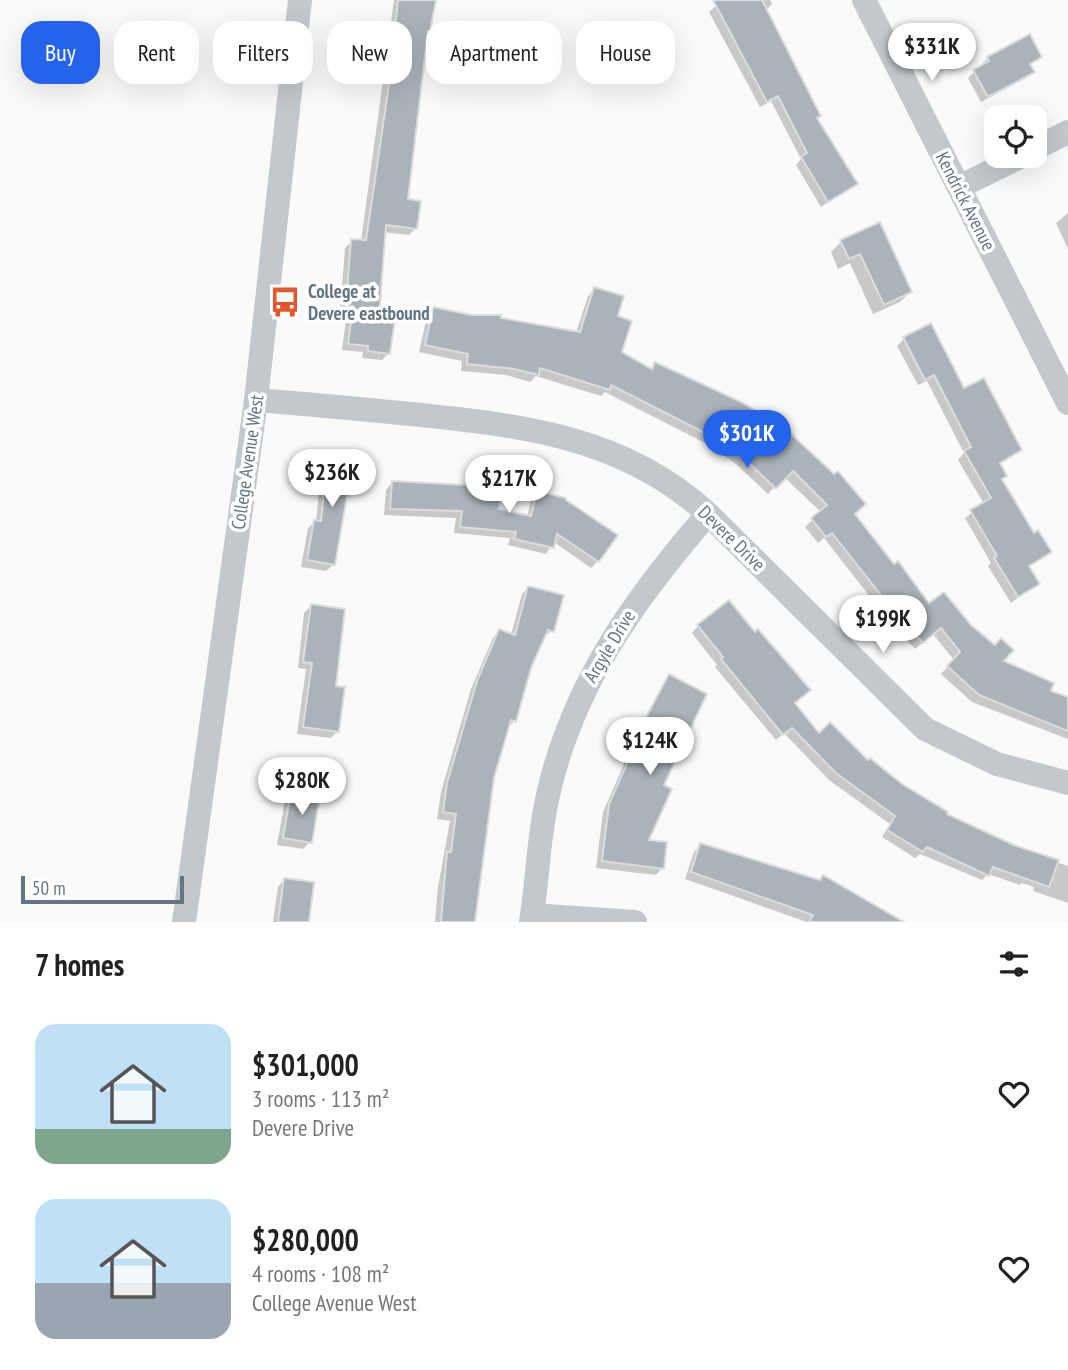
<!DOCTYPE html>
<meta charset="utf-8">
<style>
:root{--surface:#fff;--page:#f2f2f2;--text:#222;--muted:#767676;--accent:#2563eb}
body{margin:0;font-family:"PT Sans Narrow",sans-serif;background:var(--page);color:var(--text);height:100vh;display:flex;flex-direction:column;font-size:26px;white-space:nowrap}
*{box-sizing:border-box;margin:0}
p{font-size:23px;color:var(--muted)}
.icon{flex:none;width:38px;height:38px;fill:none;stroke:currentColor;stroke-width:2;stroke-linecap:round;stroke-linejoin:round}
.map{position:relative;height:922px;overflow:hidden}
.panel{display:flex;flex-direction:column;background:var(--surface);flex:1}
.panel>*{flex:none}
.guide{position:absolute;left:21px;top:21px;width:700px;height:63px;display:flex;gap:14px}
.fabs{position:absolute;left:984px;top:105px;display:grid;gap:14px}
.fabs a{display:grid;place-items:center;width:63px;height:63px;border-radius:14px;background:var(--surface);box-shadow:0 7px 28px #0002;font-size:35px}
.scale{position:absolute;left:21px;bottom:18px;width:163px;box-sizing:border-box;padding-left:7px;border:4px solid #657683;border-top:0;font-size:19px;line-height:24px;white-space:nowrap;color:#657683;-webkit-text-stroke:5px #fff;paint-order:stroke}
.price{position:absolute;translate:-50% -60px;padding:0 16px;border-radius:24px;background:#fff;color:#222;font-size:23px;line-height:46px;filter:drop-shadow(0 2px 4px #0008)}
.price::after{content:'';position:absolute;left:50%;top:42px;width:21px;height:16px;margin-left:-10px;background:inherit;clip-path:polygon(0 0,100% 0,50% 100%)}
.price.on{background:var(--accent);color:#fff}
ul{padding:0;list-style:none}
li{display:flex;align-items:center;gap:21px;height:175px;padding:0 35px}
li span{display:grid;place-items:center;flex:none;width:196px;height:140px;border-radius:21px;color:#555}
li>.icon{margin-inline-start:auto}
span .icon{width:84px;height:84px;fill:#fffc;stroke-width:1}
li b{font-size:30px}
h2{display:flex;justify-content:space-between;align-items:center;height:84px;padding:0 35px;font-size:30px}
.pill{padding:0 24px;border-radius:21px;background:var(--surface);box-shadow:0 7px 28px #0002;font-size:24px;line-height:63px}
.pill.on{background:var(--accent);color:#fff}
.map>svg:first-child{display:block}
.shadow{fill:#0003}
.building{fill:#aab3b9;stroke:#dcdcda;stroke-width:2}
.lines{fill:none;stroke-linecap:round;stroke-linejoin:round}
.minor{stroke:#c3c8cc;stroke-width:24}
.labels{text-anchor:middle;stroke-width:7;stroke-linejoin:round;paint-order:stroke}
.street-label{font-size:19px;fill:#657683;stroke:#fff}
.poi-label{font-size:19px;font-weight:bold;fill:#657683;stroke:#fff;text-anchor:start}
</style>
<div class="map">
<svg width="1068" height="922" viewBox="0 0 1068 922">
<rect width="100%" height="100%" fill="#fafaf8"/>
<!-- shadow -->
<g class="shadow">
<path d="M394 0H434L426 34 406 201 416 228 409 235 383 232 377 318 389 353 382 360 362 358 363 352 342 350 347 312H340L345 248 352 241H361Z"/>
<path d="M714 0H770L772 4 765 11 816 119 856 184 821 207 796 165 801 159 771 101 760 107 709 12 717 5Z"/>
<path d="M1040 57 1030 66 1033 72 1026 78 981 102 968 78 988 58Z"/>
<path d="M1068 213V249L1056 223Z"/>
<path d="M879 224 910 292 900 302 873 314 850 263 838 269 831 252 841 242Z"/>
<path d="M595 289 615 317 620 353 650 370 655 364 853 514 929 606 1001 662 1048 692 1068 699V739L972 702 941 674 954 660 933 634 915 649 889 621 824 538 818 543 805 527 821 512 784 477 768 494 736 464 709 445 605 392 601 396 536 376 530 382 506 375 461 371 462 361 419 352 427 316 434 309 576 333 588 296Z"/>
<path d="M904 339 964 390 1020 449 999 464 1005 476 1001 480 1033 536 1049 552 1028 568 1038 583 1011 603 988 566 991 563 965 518 984 504 958 460 964 453 927 381 918 385 897 346Z"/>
<path d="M329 453 348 495 333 565 326 571 301 567 308 528 316 521 322 460Z"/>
<path d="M392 483 527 517 531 500 538 493 598 561 591 568 554 542 546 554 508 545 510 538 454 533 456 518 384 515 386 490Z"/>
<path d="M528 588 552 631 543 637 530 667 515 721 508 727 492 778 474 922H435L438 887 450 821 437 819 441 792 471 689 493 638 500 631 511 635 522 594Z"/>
<path d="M311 606 334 687 337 731 331 738 297 734 306 669 298 668 304 613Z"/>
<path d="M698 626 793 704 819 735 868 763 944 815 1016 848 1068 866V903L1033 891 1034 887 1022 883 1020 885 988 874 982 880 920 854 915 858 882 837 890 824 829 780 784 733 776 740 715 667 717 665 692 633Z"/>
<path d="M670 676 662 786 647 841 662 868 656 875 596 868 603 812 632 746 626 744 632 729 641 724Z"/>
<path d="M292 793 310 842 303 849 277 845 285 800Z"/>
<path d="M701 845 899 922H807L685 879 694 852Z"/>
<path d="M284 880 307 922H273L278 887Z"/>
</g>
<!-- building -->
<g class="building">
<path d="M398 0H436L430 32 428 31 408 199 421 201 417 229 386 225 379 317 395 319 390 354 368 351V346L348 344 353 306H346L351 239 366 240 389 85Z"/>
<path d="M713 0H762L821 116 817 118 858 184 828 202 801 157 807 153 778 96 767 102Z"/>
<path d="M1030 34 1042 57 1030 64 1035 72 988 97 973 70 989 61 987 57Z"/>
<path d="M880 222 912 292 884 305 860 254 849 259 840 240Z"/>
<path d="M594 287 624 296 618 316 632 321 622 352 652 369 655 362 739 401 785 428 834 474 838 471 866 504 855 514 894 564 898 561 929 603 944 592 971 625 995 645 1001 638 1014 650 1004 661 1054 683 1051 691 1068 697V731L979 695 947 666 960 652 941 628 923 643 896 614 832 533 826 537 811 518 827 505 793 471 776 489 743 457 717 439 611 385 610 390 540 368 539 375 514 369 467 364 468 354 425 345 433 307 472 315H501V318L580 332Z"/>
<path d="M931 323 964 388 984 378 1022 450 1000 463 1007 476 1002 479 1034 533 1038 530 1052 552 1029 566 1040 584 1018 597 994 558 997 556 970 510 991 498 964 451 971 447 934 375 925 380 903 337Z"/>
<path d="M328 452 354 454 350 496H347L335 565 307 560 314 520 321 521Z"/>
<path d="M392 481 502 487 499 509 531 516 537 491 566 498V500L618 535 599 562 557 534 554 548 514 539 516 532 460 527 462 511 390 509Z"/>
<path d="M528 586 564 595 554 632 548 630 531 668 516 722 511 720 494 778 475 922H441L447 852H451L456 814 443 812 447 783 477 681 499 629 515 635Z"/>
<path d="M729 600 755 632 758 629 811 690 795 703 819 733 830 722 868 760 870 758 902 784 948 812 947 814 1016 846 1059 860 1049 887 993 867 989 876 927 847 923 852 887 830 895 816 836 773 792 728 783 735 721 659 723 657 697 625Z"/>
<path d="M311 604 345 609 336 686 345 687 339 732 303 727 312 663 303 662Z"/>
<path d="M669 674 707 694 664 785 672 789 649 840 667 842 664 869 602 861 609 804 638 739 631 737 638 720 643 723Z"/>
<path d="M291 791 320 796 312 843 283 838Z"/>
<path d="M700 843 820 880 823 875 904 922H809L813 915 691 872Z"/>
<path d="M284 878 314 882 309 922H278Z"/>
</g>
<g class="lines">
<!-- minor -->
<g class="minor">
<path d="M864 0 1068 403"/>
<path d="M1034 149 1068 132"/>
<path d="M959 187 1022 156"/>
<path d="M256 400C308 404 359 409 411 414 519 425 624 436 708 514L925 729 997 764 1068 783"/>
<path d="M532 915 635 922"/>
<path d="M184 922 256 400 300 0"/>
<path d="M531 922C538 879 538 838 548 795 573 684 635 598 708 514"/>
</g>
</g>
<!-- icons -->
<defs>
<g id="bus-bare" transform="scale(2.415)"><path d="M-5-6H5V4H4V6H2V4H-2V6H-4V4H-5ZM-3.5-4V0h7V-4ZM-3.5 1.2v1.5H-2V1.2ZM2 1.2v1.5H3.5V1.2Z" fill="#e4572e" stroke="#fff" stroke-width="2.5" paint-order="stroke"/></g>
</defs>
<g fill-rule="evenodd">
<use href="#bus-bare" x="285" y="302"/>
</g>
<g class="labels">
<!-- street labels -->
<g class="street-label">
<text transform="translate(966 201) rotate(63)" y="7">Kendrick Avenue</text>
<text transform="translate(247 462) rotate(-82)" y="7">College Avenue West</text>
<text transform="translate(732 538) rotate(44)" y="7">Devere Drive</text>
<text transform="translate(609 646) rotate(-59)" y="7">Argyle Drive</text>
</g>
<!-- poi labels -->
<g class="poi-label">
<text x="308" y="298">College at<tspan x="308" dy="22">Devere eastbound</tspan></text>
</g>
</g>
</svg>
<div class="fabs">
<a><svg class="icon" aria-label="locate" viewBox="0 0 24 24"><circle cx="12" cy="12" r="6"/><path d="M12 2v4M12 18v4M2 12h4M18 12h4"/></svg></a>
</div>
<div class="scale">50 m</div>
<b class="price" style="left:932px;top:83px">$331K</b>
<b class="price on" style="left:747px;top:470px">$301K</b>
<b class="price" style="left:332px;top:509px">$236K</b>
<b class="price" style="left:509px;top:515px">$217K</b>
<b class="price" style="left:883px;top:655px">$199K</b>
<b class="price" style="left:650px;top:777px">$124K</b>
<b class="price" style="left:302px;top:817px">$280K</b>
<div class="guide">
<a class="pill on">Buy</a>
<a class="pill">Rent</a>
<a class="pill">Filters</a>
<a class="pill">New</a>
<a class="pill">Apartment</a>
<a class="pill">House</a>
</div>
</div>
<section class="panel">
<h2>7 homes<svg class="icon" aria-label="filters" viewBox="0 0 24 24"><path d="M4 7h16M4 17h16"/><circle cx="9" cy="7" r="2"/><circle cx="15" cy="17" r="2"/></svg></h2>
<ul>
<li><span style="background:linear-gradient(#bfe0f5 75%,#7fa58c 0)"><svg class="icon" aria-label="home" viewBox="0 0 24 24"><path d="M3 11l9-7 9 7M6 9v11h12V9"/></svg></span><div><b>$301,000</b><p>3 rooms · 113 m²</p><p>Devere Drive</p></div><svg class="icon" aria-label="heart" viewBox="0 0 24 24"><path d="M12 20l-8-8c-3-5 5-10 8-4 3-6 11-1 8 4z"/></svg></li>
<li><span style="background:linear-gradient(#bfe0f5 60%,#9aa5b1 0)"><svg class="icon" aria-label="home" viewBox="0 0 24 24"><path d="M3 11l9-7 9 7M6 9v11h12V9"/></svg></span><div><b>$280,000</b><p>4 rooms · 108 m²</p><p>College Avenue West</p></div><svg class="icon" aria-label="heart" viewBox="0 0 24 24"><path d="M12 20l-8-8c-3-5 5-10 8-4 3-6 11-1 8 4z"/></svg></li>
</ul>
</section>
